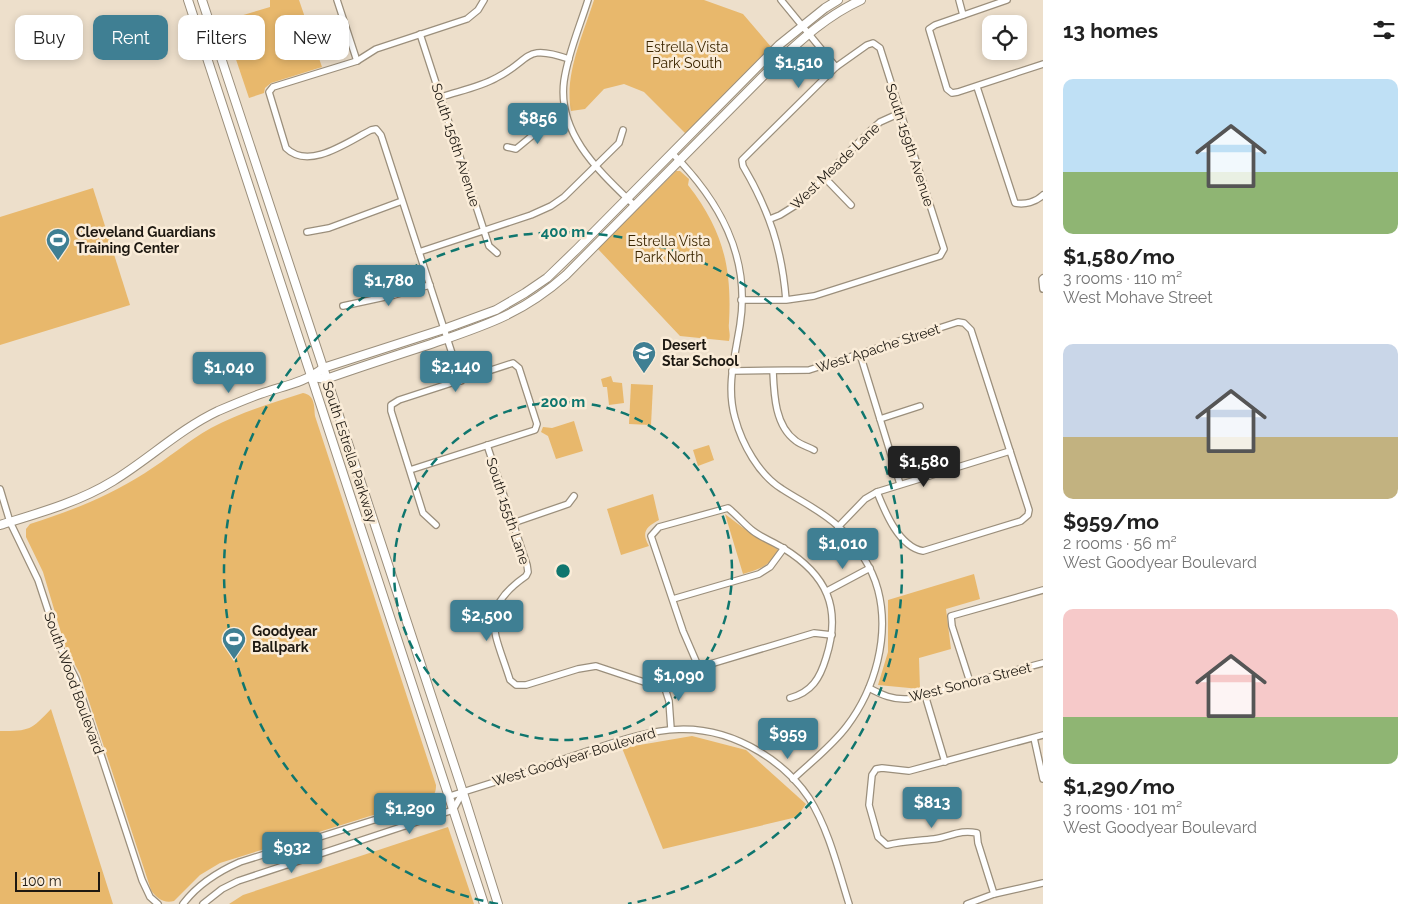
<!DOCTYPE html>
<meta charset="utf-8">
<style>
:root{--surface:#fff;--page:#f2f2f2;--text:#222;--muted:#767676;--accent:#3f7f93}
body{margin:0;font-family:Raleway,sans-serif;background:var(--page);color:var(--text);height:100vh;display:flex;flex-direction:column;font-size:19px;white-space:nowrap}
*{box-sizing:border-box;margin:0}
p{font-size:16px;color:var(--muted)}
.icon{flex:none;width:28px;height:28px;fill:none;stroke:currentColor;stroke-width:2;stroke-linecap:round;stroke-linejoin:round}
.map{position:relative;flex:1;overflow:hidden}
.sheet{display:flex;flex-direction:column;background:var(--surface);width:375px}
.sheet>*{flex:none}
.banner{position:absolute;left:15px;top:15px;width:475px;height:45px;display:flex;gap:10px}
.tools{position:absolute;left:982px;top:15px;display:grid;gap:10px}
.tools a{display:grid;place-items:center;width:45px;height:45px;border-radius:10px;background:var(--surface);box-shadow:0 2px 8px #0003;font-size:25px}
.scale{position:absolute;left:15px;bottom:12px;width:85px;box-sizing:border-box;padding-left:5px;border:2px solid #1d1811;border-top:0;font-size:14px;line-height:18px;white-space:nowrap;color:#1d1811;-webkit-text-stroke:4px #faecd8;paint-order:stroke}
.price{position:absolute;translate:-50% -42px;padding:0 11px;border-radius:5px;background:var(--accent);color:#fff;font-size:16px;line-height:32px;filter:drop-shadow(0 1px 2px #0008)}
.price::after{content:'';position:absolute;left:50%;top:30px;width:15px;height:11px;margin-left:-8px;background:inherit;clip-path:polygon(0 0,100% 0,50% 100%)}
.price.current{background:#222;color:#fff}
ul{padding:0;list-style:none}
li{display:grid;align-content:center;gap:10px;height:265px;padding:0 20px}
li span{display:grid;place-items:center;height:155px;border-radius:10px;color:#555}
li>.icon{margin-inline-start:auto}
span .icon{width:90px;height:90px;fill:#fffc;stroke-width:1}
li b{font-size:21px}
h2{display:flex;justify-content:space-between;align-items:center;height:60px;padding:0 20px;font-size:21px}
.pill{padding:0 18px;border-radius:10px;background:var(--surface);box-shadow:0 2px 8px #0003;font-size:18px;line-height:45px}
.pill.current{background:var(--accent);color:#fff}
main{display:flex;flex:1;min-height:0}
.map>svg:first-child{display:block}
.green{fill:#e8b86c}
.lines{fill:none;stroke-linecap:round;stroke-linejoin:round}
.minor-casing{stroke:#9b8f7c;stroke-width:8}
.major-casing{stroke:#9b8f7c;stroke-width:10}
.minor{stroke:#fff;stroke-width:5.5}
.major{stroke:#fff;stroke-width:8}
.ring{fill:none;stroke:#0f766e;stroke-width:2.5;stroke-dasharray:9 6}
.labels{text-anchor:middle;stroke-width:5;stroke-linejoin:round;paint-order:stroke}
.park-label{font-size:14px;fill:#3c2600;stroke:#faecd8}
.street-label{font-size:14px;fill:#1d1811;stroke:#faecd8}
.poi-label{font-size:14px;font-weight:bold;fill:#1d1811;stroke:#faecd8;text-anchor:start}
.centre{fill:#0f766e;stroke:#faecd8;stroke-width:2.5}
.ring-label{font-size:15px;text-anchor:middle;font-weight:bold;fill:#0f766e;stroke:#faecd8;stroke-width:5;stroke-linejoin:round;paint-order:stroke}
</style>
<main>
<div class="map">
<svg width="1043" height="904" viewBox="0 0 1043 904">
<rect width="100%" height="100%" fill="#eddfcb"/>
<!-- green -->
<g class="green">
<path d="M270 0H299L322 67 271 83 265 88 264 93 249 98 223 21 270 7Z"/>
<path d="M594 0H704L743 14 772 48 687 135 644 92 624 84 604 89 585 109 571 111C564 75 583 35 594 0Z"/>
<path d="M676 171H680L689 179 688 185C723 230 732 267 729 323 728 330 731 333 729 341L680 336 598 249Z"/>
<path d="M93 188 130 305 0 345V217Z"/>
<path d="M611 376 613 382 622 383 624 403 609 405 607 387H603L601 379Z"/>
<path d="M631 384 653 385 651 425 629 424Z"/>
<path d="M303 393C315 395 314 406 315 416L436 785C436 791 435 794 431 797L220 863 200 875 174 901C164 904 156 898 151 890L80 674 65 646 43 572 26 537V529L30 524C71 511 109 496 145 473 167 459 188 441 211 428 240 413 271 403 303 393Z"/>
<path d="M574 421 583 451 556 459 548 436 541 432 543 427 552 428Z"/>
<path d="M709 445 714 460 698 466 693 450Z"/>
<path d="M653 494 659 520C646 527 641 532 649 546L621 555 607 509Z"/>
<path d="M725 514 742 527 780 551C768 566 761 569 743 574Z"/>
<path d="M974 574 980 599 946 609 951 649 919 658 920 689 878 685 888 652V600Z"/>
<path d="M51 709 113 904H0V731C30 731 31 730 51 709Z"/>
<path d="M692 736 746 750 806 804 797 817 663 849 622 748Z"/>
<path d="M448 827 474 904H229L243 895Z"/>
</g>
<g class="lines">
<!-- minor casing -->
<g class="minor-casing">
<g id="minor">
<path d="M337 0 357 61"/>
<path d="M588 0C580 26 568 53 564 81 557 134 600 172 635 206"/>
<path d="M781 0 836 67"/>
<path d="M959 0 963 15"/>
<path d="M1007 0 935 25 929 29 947 89 952 93 958 92 1043 64"/>
<path d="M420 34 489 246 497 253"/>
<path d="M977 87 1015 203C1025 205 1036 202 1043 195"/>
<path d="M441 97C459 91 480 87 496 78 532 60 523 43 569 59"/>
<path d="M507 147 516 149 550 121 566 114"/>
<path d="M672 153C719 200 751 256 740 325 735 356 726 387 735 418 742 444 759 475 782 489 802 502 822 511 839 527 856 543 872 567 878 590 890 636 875 689 847 726 832 746 811 762 793 779"/>
<path d="M824 177 851 205"/>
<path d="M770 219 780 215 796 205 870 131 880 122 900 113"/>
<path d="M307 232 329 228 402 201"/>
<path d="M419 252 531 215 551 206 564 197 619 143 623 130"/>
<path d="M1043 278 1042 279 1043 289"/>
<path d="M741 300H786L814 296 940 256 944 249 880 48 873 43 867 45 836 67 742 160 743 166C769 210 782 249 786 300"/>
<path d="M343 306 394 295 430 285"/>
<path d="M860 354 900 484"/>
<path d="M732 371 809 370 958 322 964 323 971 330 1029 510 1028 515 1021 521 923 551C899 547 885 512 877 492"/>
<path d="M773 371C774 395 775 426 796 441 801 445 809 447 814 450"/>
<path d="M461 381 381 135 376 129 371 130C349 141 309 171 286 148L269 92 273 87 357 61 376 49 467 19 478 10 484 0"/>
<path d="M880 419 920 406"/>
<path d="M487 445 527 565 528 572 526 576C477 610 495 632 510 680L516 685H526L578 669 596 666 647 683 814 633 832 635"/>
<path d="M410 470 535 430 537 424 519 368 513 363 399 400 391 405V411L423 513 436 525"/>
<path d="M0 489 10 522 38 580 60 647 76 679 142 880 150 897 158 904"/>
<path d="M513 523 568 504 574 496"/>
<path d="M838 527 865 499 877 492 1010 451"/>
<path d="M827 591 870 568"/>
<path d="M673 599 759 574 770 567 784 548"/>
<path d="M699 668 683 631 651 536 659 527 728 508C737 515 744 524 753 531 762 538 774 542 783 548 827 575 842 608 826 658 820 678 812 692 790 698"/>
<path d="M662 679 669 701 671 729"/>
<path d="M970 682 952 626 951 616 1043 590"/>
<path d="M869 688C882 695 893 700 908 699L1043 663"/>
<path d="M925 695 945 762"/>
<path d="M1034 738 1043 779"/>
<path d="M994 894 978 843 977 833C960 829 950 837 934 839 918 841 903 841 887 845L878 837 869 805 872 775 876 769 882 768 909 771 1043 735"/>
<path d="M183 904C198 884 217 872 240 862 331 833 423 805 514 776 542 767 569 757 597 748 656 728 702 717 760 752 778 763 797 780 809 798 829 830 838 869 849 904"/>
<path d="M203 904 222 889 238 881 453 810 463 792"/>
<path d="M967 904 994 894 1043 883"/>
</g>
</g>
<!-- major casing -->
<g class="major-casing">
<g id="major">
<path d="M188 0 484 904"/>
<path d="M202 0 460 783 498 904"/>
<path d="M312 377 326 379C360 367 394 356 428 345 483 326 521 315 566 275L773 66C800 41 826 16 861 0"/>
<path d="M0 525C39 513 79 502 113 481 149 459 180 429 218 411 232 405 246 399 260 394 282 386 305 383 323 368L444 329 496 310 525 293 547 278 577 249 779 45 825 8 838 0"/>
</g>
</g>
<!-- minor -->
<use href="#minor" class="minor"/>
<!-- major -->
<use href="#major" class="major"/>
</g>
<!-- distance rings -->
<g class="ring">
<circle cx="563" cy="571" r="169"/>
<path d="M498 904A339 339 0 1 1 628 904"/>
</g>
<!-- icons -->
<defs>
<g id="stadium-pin" transform="scale(1.25)"><path d="M0 17L-7.5 6A9.5 9.5 0 1 1 7.5 6Z" fill="#3f7f93" stroke="#faecd8"/><path d="M0-5a6.5 5 0 1 0 0 10a6.5 5 0 1 0 0-10ZM-3.5-1.8h7v3.6h-7Z" fill="#fff"/></g>
<g id="school-pin" transform="scale(1.25)"><path d="M0 17L-7.5 6A9.5 9.5 0 1 1 7.5 6Z" fill="#3f7f93" stroke="#faecd8"/><path d="M0-5L7-2L0 1L-7-2ZM-4 1L0 2.5L4 1V4Q0 6-4 4Z" fill="#fff"/></g>
</defs>
<g fill-rule="evenodd">
<use href="#stadium-pin" x="58" y="240"/>
<use href="#school-pin" x="644" y="353"/>
<use href="#stadium-pin" x="234" y="639"/>
</g>
<g class="labels">
<!-- park labels -->
<g class="park-label">
<text x="687" y="52">Estrella Vista<tspan x="687" dy="16">Park South</tspan></text>
<text x="669" y="246">Estrella Vista<tspan x="669" dy="16">Park North</tspan></text>
</g>
<!-- street labels -->
<g class="street-label">
<text transform="translate(456 145) rotate(72)" y="5">South 156th Avenue</text>
<text transform="translate(910 145) rotate(72)" y="5">South 159th Avenue</text>
<text transform="translate(835 166) rotate(-44)" y="5">West Meade Lane</text>
<text transform="translate(878 348) rotate(-18)" y="5">West Apache Street</text>
<text transform="translate(350 452) rotate(72)" y="5">South Estrella Parkway</text>
<text transform="translate(508 511) rotate(72)" y="5">South 155th Lane</text>
<text transform="translate(970 682) rotate(-14)" y="5">West Sonora Street</text>
<text transform="translate(74 683) rotate(70)" y="5">South Wood Boulevard</text>
<text transform="translate(574 757) rotate(-17)" y="5">West Goodyear Boulevard</text>
</g>
<!-- poi labels -->
<g class="poi-label">
<text x="76" y="237">Cleveland Guardians<tspan x="76" dy="16">Training Center</tspan></text>
<text x="662" y="350">Desert<tspan x="662" dy="16">Star School</tspan></text>
<text x="252" y="636">Goodyear<tspan x="252" dy="16">Ballpark</tspan></text>
</g>
</g>
<circle cx="563" cy="571" r="8" class="centre"/>
<g class="ring-label">
<text x="563" y="237">400 m</text>
<text x="563" y="407">200 m</text>
</g>
</svg>
<div class="tools">
<a><svg class="icon" aria-label="locate" viewBox="0 0 24 24"><circle cx="12" cy="12" r="6"/><path d="M12 2v4M12 18v4M2 12h4M18 12h4"/></svg></a>
</div>
<div class="scale">100 m</div>
<b class="price" style="left:799px;top:89px">$1,510</b>
<b class="price" style="left:538px;top:145px">$856</b>
<b class="price" style="left:389px;top:307px">$1,780</b>
<b class="price" style="left:456px;top:393px">$2,140</b>
<b class="price" style="left:229px;top:394px">$1,040</b>
<b class="price current" style="left:924px;top:488px">$1,580</b>
<b class="price" style="left:843px;top:570px">$1,010</b>
<b class="price" style="left:487px;top:642px">$2,500</b>
<b class="price" style="left:679px;top:702px">$1,090</b>
<b class="price" style="left:788px;top:760px">$959</b>
<b class="price" style="left:932px;top:829px">$813</b>
<b class="price" style="left:410px;top:835px">$1,290</b>
<b class="price" style="left:292px;top:874px">$932</b>
<div class="banner">
<a class="pill">Buy</a>
<a class="pill current">Rent</a>
<a class="pill">Filters</a>
<a class="pill">New</a>
</div>
</div>
<section class="sheet">
<h2>13 homes<svg class="icon" aria-label="filters" viewBox="0 0 24 24"><path d="M4 7h16M4 17h16"/><circle cx="9" cy="7" r="2"/><circle cx="15" cy="17" r="2"/></svg></h2>
<ul>
<li><span style="background:linear-gradient(#bfe0f5 60%,#8fb573 0)"><svg class="icon" aria-label="home" viewBox="0 0 24 24"><path d="M3 11l9-7 9 7M6 9v11h12V9"/></svg></span><div><b>$1,580/mo</b><p>3 rooms · 110 m²</p><p>West Mohave Street</p></div></li>
<li><span style="background:linear-gradient(#c9d6e8 60%,#c2b280 0)"><svg class="icon" aria-label="home" viewBox="0 0 24 24"><path d="M3 11l9-7 9 7M6 9v11h12V9"/></svg></span><div><b>$959/mo</b><p>2 rooms · 56 m²</p><p>West Goodyear Boulevard</p></div></li>
<li><span style="background:linear-gradient(#f6c9c9 70%,#8fb573 0)"><svg class="icon" aria-label="home" viewBox="0 0 24 24"><path d="M3 11l9-7 9 7M6 9v11h12V9"/></svg></span><div><b>$1,290/mo</b><p>3 rooms · 101 m²</p><p>West Goodyear Boulevard</p></div></li>
</ul>
</section>
</main>
